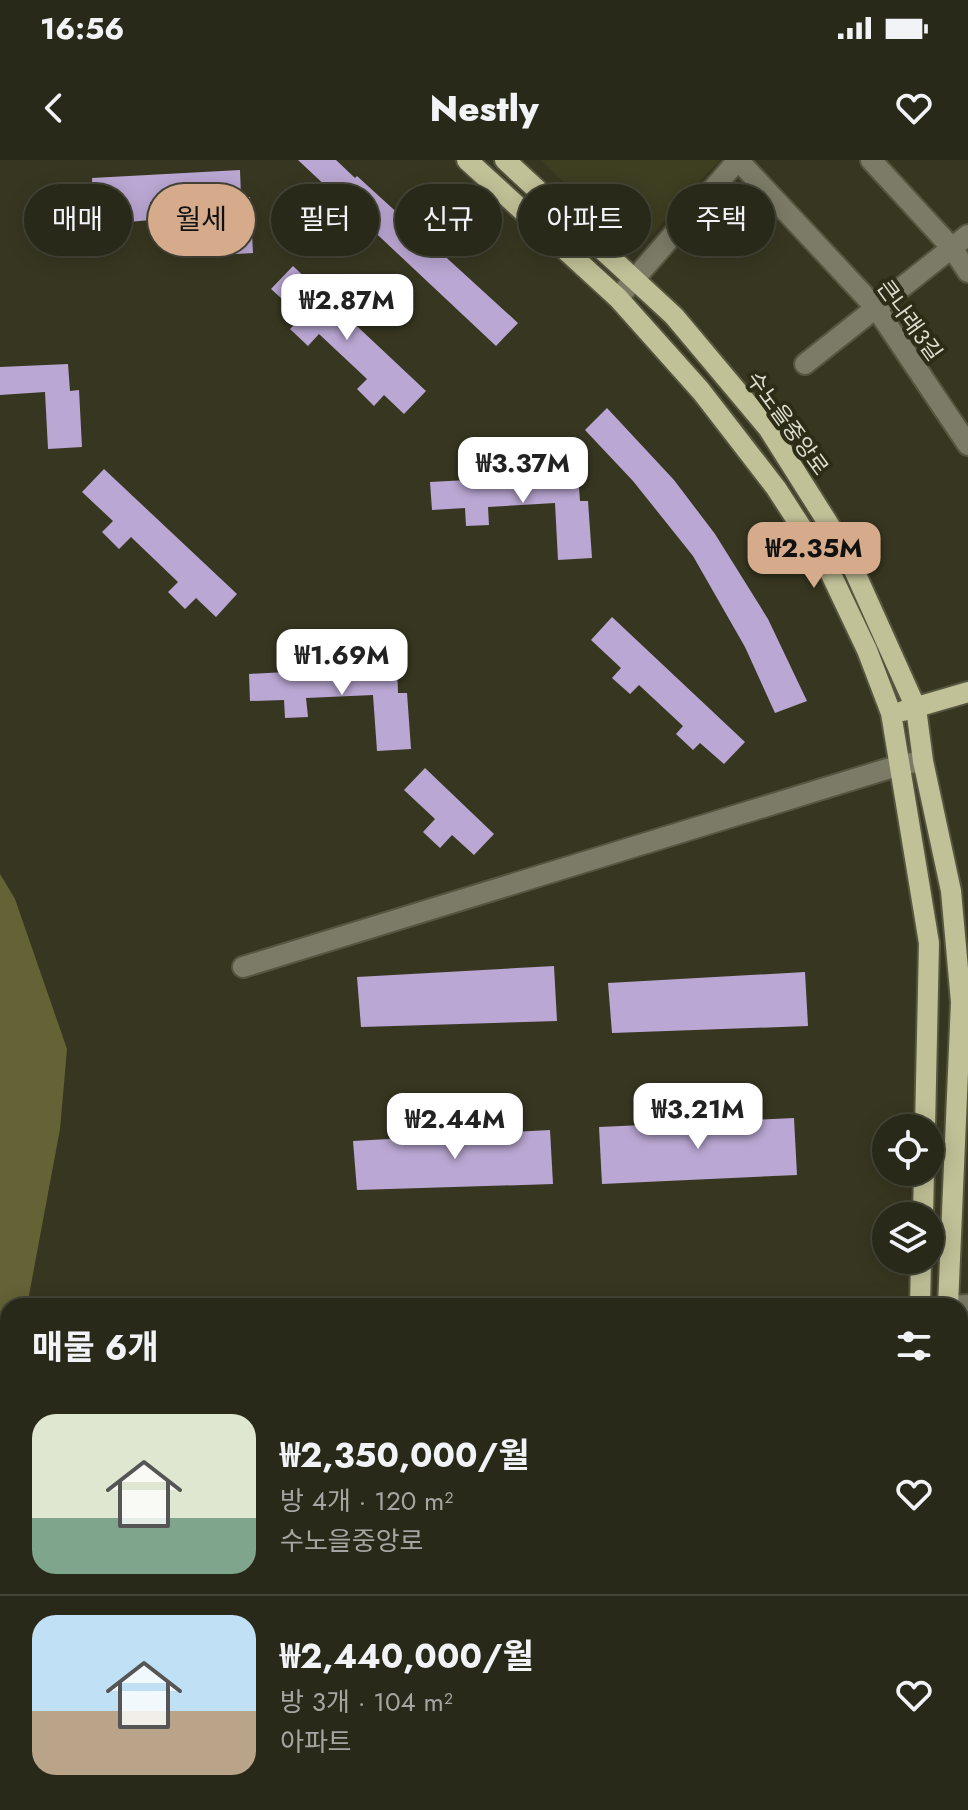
<!DOCTYPE html>
<html lang="ko">
<meta charset="utf-8">
<style>
:root{--surface:#292919;--page:#353526;--text:#f1f3f6;--muted:#a5a6a2;--line:#454538;--accent:#d6ab8b}
body{margin:0;font-family:Jost,"Noto Sans KR",sans-serif;background:var(--page);color:var(--text);height:100vh;display:flex;flex-direction:column;font-size:30px;white-space:nowrap}
*{box-sizing:border-box;margin:0}
p{font-size:26px;color:var(--muted)}
.icon{flex:none;width:44px;height:44px;fill:none;stroke:currentColor;stroke-width:2;stroke-linecap:round;stroke-linejoin:round}
.map{position:relative;flex:1;overflow:hidden}
.details{position:absolute;left:0px;top:1138px;width:968px;height:512px;display:flex;flex-direction:column;background:var(--surface);border-radius:24px 24px 0 0;box-shadow:0 4px 20px #0003,0 0 0 2px var(--line)}
.details>*{flex:none}
.guide{position:absolute;left:24px;top:24px;width:920px;height:72px;display:flex;gap:16px}
.fabs{position:absolute;left:872px;top:954px;display:grid;gap:16px}
.fabs a{display:grid;place-items:center;width:72px;height:72px;border-radius:50%;background:var(--surface);box-shadow:0 4px 20px #0003,0 0 0 2px var(--line);font-size:40px}
.price{position:absolute;translate:-50% -68px;padding:0 18px;border-radius:16px;background:#fff;color:#222;font-size:26px;line-height:52px;filter:drop-shadow(0 2px 4px #0008)}
.price::after{content:'';position:absolute;left:50%;top:48px;width:24px;height:18px;margin-left:-12px;background:inherit;clip-path:polygon(0 0,100% 0,50% 100%)}
.price.on{background:var(--accent);color:#111}
ul{padding:0;list-style:none}
li{display:flex;align-items:center;gap:24px;height:200px;padding:0 32px}
li+li{border-top:2px solid var(--line)}
li span{display:grid;place-items:center;flex:none;width:224px;height:160px;border-radius:24px;color:#555}
li>.icon{margin-inline-start:auto}
span .icon{width:96px;height:96px;fill:#fffc;stroke-width:1}
li b{font-size:34px}
h2{display:flex;justify-content:space-between;align-items:center;height:96px;padding:0 32px;font-size:34px}
.pill{padding:0 28px;border-radius:36px;background:var(--surface);box-shadow:0 4px 20px #0003,0 0 0 2px var(--line);font-size:28px;line-height:72px}
.pill.on{background:var(--accent);color:#111}
.status{display:flex;justify-content:space-between;align-items:center;height:56px;padding:0 40px;background:var(--surface);direction:ltr}
.status svg{height:22px;fill:currentColor}
header{display:flex;justify-content:space-between;align-items:center;height:104px;padding:0 32px;background:var(--surface);font-size:36px;font-weight:800}
.map>svg:first-child{display:block}
.built{fill:#3e3e21}
.green{fill:#44441b}
.water{fill:#636336}
.building{fill:#baa7d3}
.lines{fill:none;stroke-linecap:round;stroke-linejoin:round}
.minor-casing{stroke:#555540;stroke-width:24}
.major-casing{stroke:#555540;stroke-width:24}
.minor{stroke:#7b7b67;stroke-width:20}
.major{stroke:#c0c197;stroke-width:20}
.labels{text-anchor:middle;stroke-width:8;stroke-linejoin:round;paint-order:stroke}
.street-label{font-size:22px;fill:#ddddd0;stroke:#2d2d17}
</style>
<div class="status"><b>16:56</b><svg viewBox="0 0 49 12"><path d="M0 12V9h3v3zM5 12V6h3v6zM10 12V3h3v9zM15 12V0h3v12zM26 1h20v11H26zM47 4h2v5h-2z"/></svg></div>
<header><svg class="icon" aria-label="back" viewBox="0 0 24 24"><path d="M15 5l-7 7 7 7"/></svg>Nestly<svg class="icon" aria-label="heart" viewBox="0 0 24 24"><path d="M12 20l-8-8c-3-5 5-10 8-4 3-6 11-1 8 4z"/></svg></header>
<div class="map">
<svg width="968" height="1650" viewBox="0 0 968 1650">
<rect width="100%" height="100%" fill="#373721"/>
<!-- built -->
<path class="built" d="M541 0H721L687 33 637 93Z"/>
<!-- green -->
<path class="green" d="M194 1642H888L887 1650H190Z"/>
<!-- water -->
<path class="water" d="M0 714 15 739 67 889 60 969 27 1146H8V1461L0 1484Z"/>
<!-- building -->
<g class="building">
<path d="M298 0H336L355 18 357 16 518 163 496 186Z"/>
<path d="M240 10 241 37H250L253 93 220 95 216 39 150 42 151 60 128 62 127 43 93 45 92 18Z"/>
<path d="M293 106 426 231 404 254 384 235 374 246 357 229 367 219 319 174 308 186 290 169 302 157 271 129Z"/>
<path d="M68 204 70 231 79 230 82 287 48 289 45 232 0 235V207Z"/>
<path d="M607 248 674 320 715 374 768 459 807 541 775 553 745 487 693 396 633 321 585 270Z"/>
<path d="M104 309 237 434 216 457 196 438 185 449 168 432 178 422 131 377 119 389 102 372 113 361 82 332Z"/>
<path d="M578 314 580 341H588L592 398 558 400 555 343 488 347 489 365 466 366 465 348 432 350 430 322Z"/>
<path d="M612 457 745 582 724 604 700 583 693 590 676 574 683 566 639 525 630 534 612 518 621 508 591 480Z"/>
<path d="M397 506 398 533H407L411 589 377 591 373 535 306 538 308 557 285 558 284 540 250 541 249 514Z"/>
<path d="M425 608 494 674 474 695 452 675 440 688 423 672 435 659 404 630Z"/>
<path d="M554 806 557 861 361 867 357 817Z"/>
<path d="M805 812 808 866 612 873 608 823Z"/>
<path d="M794 958 797 1015 602 1024 599 967Z"/>
<path d="M550 970 553 1024 357 1030 353 981Z"/>
</g>
<g class="lines">
<!-- minor casing -->
<g class="minor-casing">
<g id="minor">
<path d="M738 0 876 148 968 285"/>
<path d="M871 0 952 88 968 112"/>
<path d="M618 138 738 0"/>
<path d="M805 204 968 75"/>
<path d="M243 807 900 605 923 601"/>
<path d="M947 1146 968 1145"/>
</g>
</g>
<!-- major casing -->
<g class="major-casing">
<g id="major">
<path d="M467 0 618 138 701 231 776 328 829 410 867 490 891 553 929 783 925 968"/>
<path d="M505 0 674 156 768 268 845 390 916 548 923 601 951 731 961 842 948 1146"/>
<path d="M903 551 968 532"/>
<path d="M923 1056 924 1012"/>
<path d="M920 1146 921 1100"/>
<path d="M929 1642V1650"/>
<path d="M960 1642V1650"/>
</g>
</g>
<!-- minor -->
<use href="#minor" class="minor"/>
<!-- major -->
<use href="#major" class="major"/>
</g>
<g class="labels">
<!-- street labels -->
<g class="street-label">
<text transform="translate(910 160) rotate(54)" y="8">큰나래3길</text>
<text transform="translate(788 263) rotate(54)" y="8">수노을중앙로</text>
</g>
</g>
</svg>
<div class="fabs">
<a><svg class="icon" aria-label="locate" viewBox="0 0 24 24"><circle cx="12" cy="12" r="6"/><path d="M12 2v4M12 18v4M2 12h4M18 12h4"/></svg></a>
<a><svg class="icon" aria-label="layers" viewBox="0 0 24 24"><path d="M12 4l9 5-9 5-9-5zM3 14l9 5 9-5"/></svg></a>
</div>
<b class="price" style="left:347px;top:182px">₩2.87M</b>
<b class="price" style="left:523px;top:345px">₩3.37M</b>
<b class="price on" style="left:814px;top:430px">₩2.35M</b>
<b class="price" style="left:342px;top:537px">₩1.69M</b>
<b class="price" style="left:698px;top:991px">₩3.21M</b>
<b class="price" style="left:455px;top:1001px">₩2.44M</b>
<div class="guide">
<a class="pill">매매</a>
<a class="pill on">월세</a>
<a class="pill">필터</a>
<a class="pill">신규</a>
<a class="pill">아파트</a>
<a class="pill">주택</a>
</div>
<section class="details">
<h2>매물 6개<svg class="icon" aria-label="filters" viewBox="0 0 24 24"><path d="M4 7h16M4 17h16"/><circle cx="9" cy="7" r="2"/><circle cx="15" cy="17" r="2"/></svg></h2>
<ul>
<li><span style="background:linear-gradient(#dfe7d0 65%,#7fa58c 0)"><svg class="icon" aria-label="home" viewBox="0 0 24 24"><path d="M3 11l9-7 9 7M6 9v11h12V9"/></svg></span><div><b>₩2,350,000/월</b><p>방 4개 · 120 m²</p><p>수노을중앙로</p></div><svg class="icon" aria-label="heart" viewBox="0 0 24 24"><path d="M12 20l-8-8c-3-5 5-10 8-4 3-6 11-1 8 4z"/></svg></li>
<li><span style="background:linear-gradient(#bfe0f5 60%,#b9a48a 0)"><svg class="icon" aria-label="home" viewBox="0 0 24 24"><path d="M3 11l9-7 9 7M6 9v11h12V9"/></svg></span><div><b>₩2,440,000/월</b><p>방 3개 · 104 m²</p><p>아파트</p></div><svg class="icon" aria-label="heart" viewBox="0 0 24 24"><path d="M12 20l-8-8c-3-5 5-10 8-4 3-6 11-1 8 4z"/></svg></li>
</ul>
</section>
</div>
